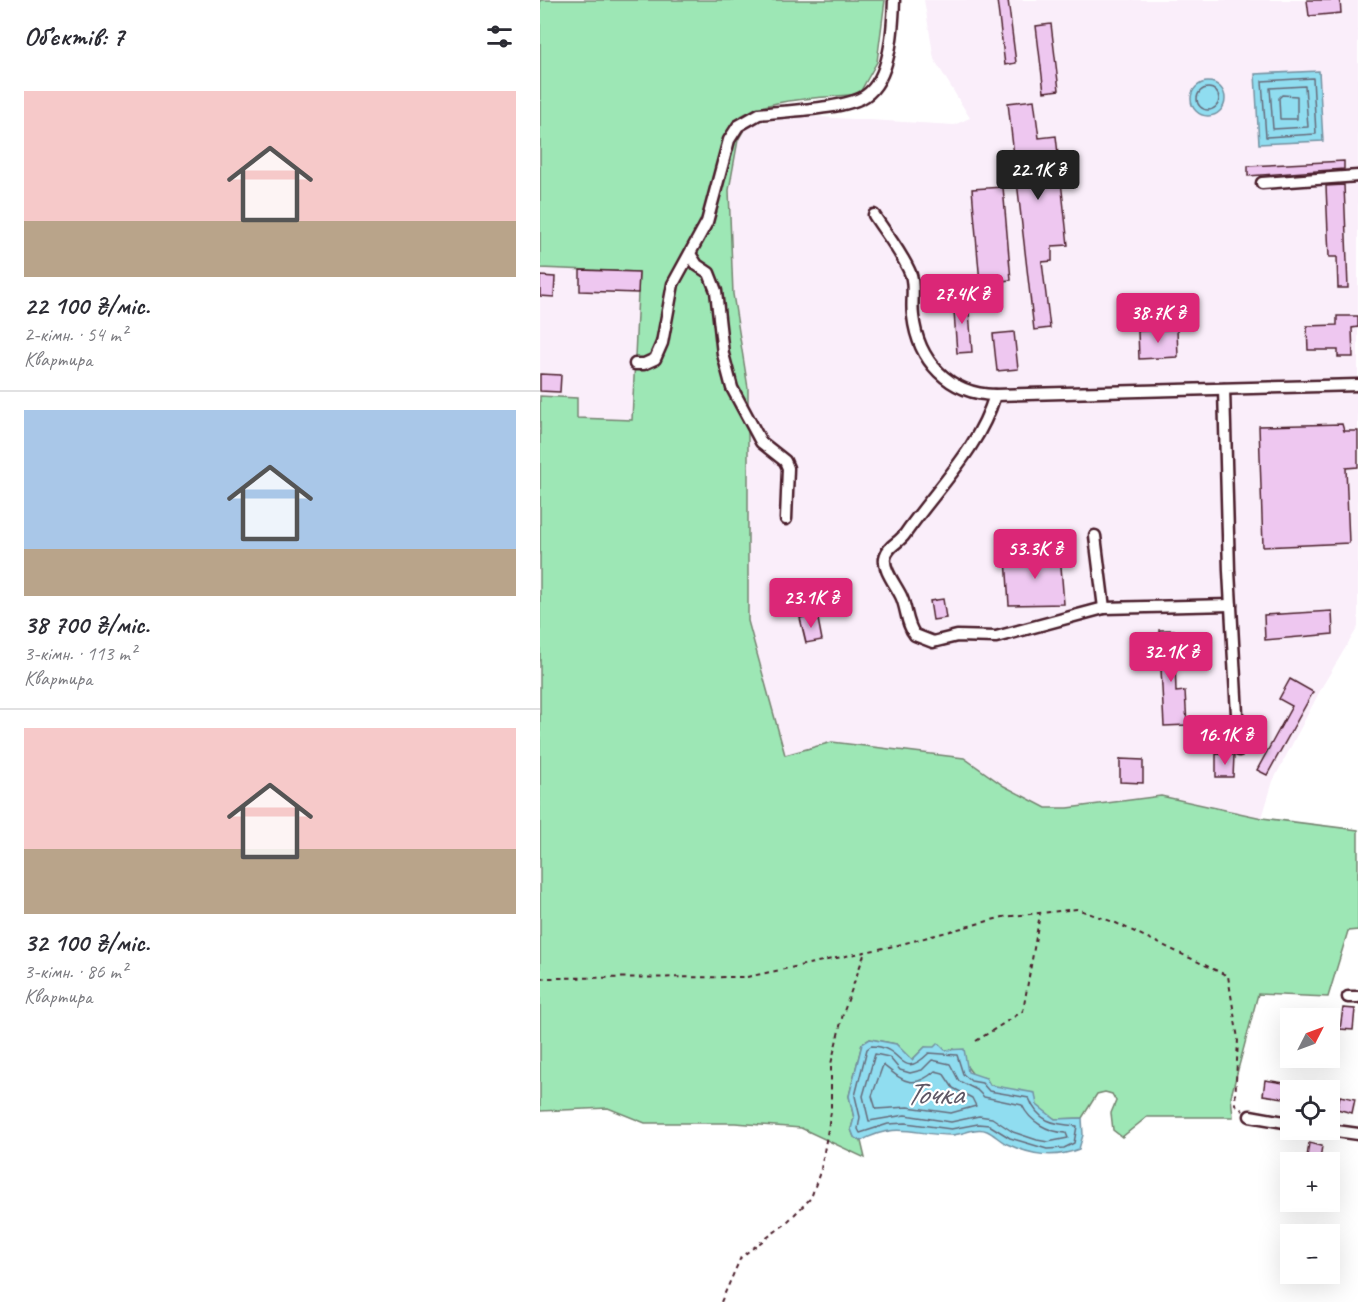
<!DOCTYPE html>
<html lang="uk">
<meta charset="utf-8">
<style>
:root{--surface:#fff;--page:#f2f2f3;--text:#2b2b33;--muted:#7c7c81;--line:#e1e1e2;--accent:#db2777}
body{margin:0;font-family:Caveat,sans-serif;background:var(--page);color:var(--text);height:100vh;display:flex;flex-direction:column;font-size:22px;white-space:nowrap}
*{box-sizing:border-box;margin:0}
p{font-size:20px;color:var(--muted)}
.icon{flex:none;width:33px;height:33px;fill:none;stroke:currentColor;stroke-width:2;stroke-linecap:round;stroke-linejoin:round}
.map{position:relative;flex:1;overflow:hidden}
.sheet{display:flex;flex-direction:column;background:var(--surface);width:540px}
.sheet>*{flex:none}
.needle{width:39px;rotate:48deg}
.fabs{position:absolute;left:740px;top:1008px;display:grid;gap:12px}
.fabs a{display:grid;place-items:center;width:60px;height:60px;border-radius:0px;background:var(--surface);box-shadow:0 6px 24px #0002;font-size:30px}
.price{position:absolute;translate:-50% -51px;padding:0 14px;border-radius:6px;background:var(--accent);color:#fff;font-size:20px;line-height:39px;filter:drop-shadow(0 2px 3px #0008)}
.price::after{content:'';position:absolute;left:50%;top:36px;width:18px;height:14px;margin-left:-9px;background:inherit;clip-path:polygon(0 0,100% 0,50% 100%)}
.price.active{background:#222;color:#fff}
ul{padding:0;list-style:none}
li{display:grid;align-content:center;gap:12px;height:318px;padding:0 24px}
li+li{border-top:2px solid var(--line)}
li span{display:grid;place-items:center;height:186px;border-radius:0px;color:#555}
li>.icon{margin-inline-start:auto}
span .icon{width:108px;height:108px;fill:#fffc;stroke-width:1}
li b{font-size:26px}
h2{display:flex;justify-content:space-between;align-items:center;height:72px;padding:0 24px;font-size:26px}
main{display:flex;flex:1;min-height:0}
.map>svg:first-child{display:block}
.built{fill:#faeefa}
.green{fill:#9de7b5;stroke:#748370;stroke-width:1.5}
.water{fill:#90ddf0;stroke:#7491a1;stroke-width:1.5}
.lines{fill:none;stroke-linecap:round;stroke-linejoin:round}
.shore{stroke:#666b7a;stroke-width:1.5}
.building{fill:#eec7f0;stroke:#4a1f2b;stroke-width:1.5}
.minor-casing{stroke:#4a1f2b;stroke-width:15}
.path{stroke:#4a1f2b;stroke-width:2;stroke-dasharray:4.5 4.5;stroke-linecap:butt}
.minor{stroke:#fff;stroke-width:10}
.labels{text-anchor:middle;stroke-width:4.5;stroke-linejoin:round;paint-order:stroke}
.water-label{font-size:32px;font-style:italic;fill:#5f5866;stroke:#fff}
</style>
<main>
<section class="sheet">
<h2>Об’єктів: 7<svg class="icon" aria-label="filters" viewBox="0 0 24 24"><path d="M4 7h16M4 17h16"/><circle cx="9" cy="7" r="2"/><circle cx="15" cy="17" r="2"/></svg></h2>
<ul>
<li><span style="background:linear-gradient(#f6c9c9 70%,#b9a48a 0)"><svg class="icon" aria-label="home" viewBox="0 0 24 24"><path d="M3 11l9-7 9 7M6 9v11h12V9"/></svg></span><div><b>22 100 ₴/міс.</b><p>2-кімн. · 54 m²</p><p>Квартира</p></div></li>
<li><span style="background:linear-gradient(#a9c7e8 75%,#b9a48a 0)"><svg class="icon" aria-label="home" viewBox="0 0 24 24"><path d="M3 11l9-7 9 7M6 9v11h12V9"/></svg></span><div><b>38 700 ₴/міс.</b><p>3-кімн. · 113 m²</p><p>Квартира</p></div></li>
<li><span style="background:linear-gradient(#f6c9c9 65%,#b9a48a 0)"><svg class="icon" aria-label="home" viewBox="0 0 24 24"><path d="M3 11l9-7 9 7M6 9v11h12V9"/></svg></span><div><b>32 100 ₴/міс.</b><p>3-кімн. · 86 m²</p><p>Квартира</p></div></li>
</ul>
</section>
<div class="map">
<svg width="818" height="1302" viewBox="0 0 818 1302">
<rect width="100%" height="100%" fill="#fff"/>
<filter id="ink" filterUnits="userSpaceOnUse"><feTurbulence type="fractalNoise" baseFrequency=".0167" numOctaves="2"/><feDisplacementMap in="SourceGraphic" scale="12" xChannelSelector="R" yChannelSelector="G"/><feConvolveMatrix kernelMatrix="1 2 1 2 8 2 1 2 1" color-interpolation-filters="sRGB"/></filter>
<g filter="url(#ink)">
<!-- built -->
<g class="built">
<path d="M384 0H818V627L783 685 733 781 722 818 622 796 528 808H506L464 786 424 758 292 742 245 756 208 621V388L193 294 189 190 198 140 205 128 219 123 262 116 414 125 430 118 394 59Z"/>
<path d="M0 268 99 272 92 420 36 418 37 398 0 396Z"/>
</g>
<!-- green -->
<path class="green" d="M0 0H345L337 62 319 94C285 98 230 98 201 116L205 128 198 140 189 190 193 294 208 388V621L245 755 292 742 424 758 464 786 506 808H528L621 796 722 818 818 830V930L808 931 788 997 718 994 691 1096 693 1117H607L582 1137 573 1130 571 1113 576 1101 572 1094 565 1092 557 1094 542 1118 515 1119 469 1090 450 1085 446 1078 434 1076 414 1049 405 1050 385 1047 372 1060 368 1059 356 1044 330 1039 322 1044 309 1096 314 1118 311 1129 314 1137 321 1141 325 1158 261 1128 195 1123H105L68 1108 0 1111V396L37 398V418L92 420 99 272 0 268Z"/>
<!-- water -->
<g class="water">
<path d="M779 71 783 141 719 144 715 74Z"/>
<circle cx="668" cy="99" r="17"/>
<path d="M330 1039 356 1044 372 1060 385 1047H394L398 1043 405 1050 424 1049 428 1072 446 1078 450 1085 495 1093 497 1105 515 1119 542 1118 543 1135 539 1149C514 1159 491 1155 467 1144 460 1141 454 1134 447 1131 436 1126 423 1135 411 1135 375 1135 356 1121 321 1141L314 1137 311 1129 314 1118 309 1096 322 1044Z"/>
</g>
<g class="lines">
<!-- shore -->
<g class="shore">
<path d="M773 78 776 134 726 137 722 81Z"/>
<path d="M765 86 768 127 733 129 730 88Z"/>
<circle cx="668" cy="99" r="11"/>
<path d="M742 95 757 96V119H740L739 98Z"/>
<path d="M331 1046C366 1046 358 1083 389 1053L417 1055 423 1074 431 1081 442 1083 449 1091 489 1098C498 1122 513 1124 537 1126L534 1143 524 1148 507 1149 470 1138 449 1125 438 1124 411 1129 366 1123 348 1124 320 1133 318 1129 320 1117 315 1096 327 1049Z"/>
<path d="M335 1054 349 1057 360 1070 370 1073 382 1070 392 1060 410 1064 419 1081 437 1090 444 1097 482 1105C490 1122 508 1132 526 1133L528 1138 508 1142 497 1140 473 1132 452 1118 439 1116 411 1122 365 1115 329 1121 323 1096Z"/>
<path d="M343 1065C362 1080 372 1091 395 1071L403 1073 413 1088 432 1098 436 1106 411 1113 368 1107 336 1109 332 1096Z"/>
</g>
</g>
<!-- building -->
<g class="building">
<path d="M457 0H468L476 63 465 65Z"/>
<path d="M767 0H800L801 13 769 16Z"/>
<path d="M511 24 519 90 504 92 496 26Z"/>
<path d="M494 100 499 138 516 136 528 245 512 246V261L502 262 510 328 494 330 468 103Z"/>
<path d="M804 161V169L708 176V166Z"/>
<path d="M804 185 808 288H798L797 257H789L786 186Z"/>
<path d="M463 187 471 280 440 283 432 189Z"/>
<path d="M40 270 99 272 98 293 40 291Z"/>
<path d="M0 276 15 277 14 297 0 296Z"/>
<path d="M428 297 432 352 417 353 413 298Z"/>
<path d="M797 316H818V327L812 328 813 357H798V350H768L767 326 797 325Z"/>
<path d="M637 329 638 357 599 359 598 331Z"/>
<path d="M474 332 478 369 457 371 453 334Z"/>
<path d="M0 374 21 375 20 392 0 391Z"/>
<path d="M802 424 804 431H818V467L806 468 809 543 723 547 719 426Z"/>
<path d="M520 554 524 604 469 605 466 558Z"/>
<path d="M403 599 406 618 393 620 390 601Z"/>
<path d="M792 611 793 634 725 640 724 615Z"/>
<path d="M277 614 282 640 266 643 260 618Z"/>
<path d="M619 630H634L636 692 645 691 647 725 624 726Z"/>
<path d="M750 679 773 692 727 775 717 770 752 706 739 699Z"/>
<path d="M676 754 694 755 693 777H676Z"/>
<path d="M580 759 603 760V783L580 782Z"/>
<path d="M803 1008 815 1009 813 1030 800 1029Z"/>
<path d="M725 1080 750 1084V1099L723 1095Z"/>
<path d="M800 1096 815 1099 812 1113 797 1109Z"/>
<path d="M769 1143 782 1146 780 1159 767 1157Z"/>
</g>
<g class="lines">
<!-- minor casing -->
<g class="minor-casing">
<g id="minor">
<path d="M722 183 818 176"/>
<path d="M334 215C346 234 363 254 371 275 375 288 371 302 373 316 378 361 409 394 455 395L818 385"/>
<path d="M150 254 157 265 169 273 176 291 183 354 192 388 221 442 245 461 248 468 246 519"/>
<path d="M95 364H104L115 359 122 343 133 284 167 222 189 140 198 126 219 114C244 111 306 109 325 96 351 79 353 28 354 0"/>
<path d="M684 389 689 571 699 750"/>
<path d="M455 395C439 449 397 488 365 534 359 543 347 546 345 558 343 570 356 585 361 596 367 608 366 624 375 635L393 642 417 636 456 637 564 608 691 605"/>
<path d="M555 536 564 608"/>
<path d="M808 997H818"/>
<path d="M710 1116 750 1123"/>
<path d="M789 1130 818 1134"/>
</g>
</g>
<!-- path -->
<g class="path">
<path d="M0 978 207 977 358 945 463 917 537 909 576 923 688 976 698 1039 695 1104 703 1111"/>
<path d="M436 1041 483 1011 500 914"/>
<path d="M181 1302 201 1257 244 1225 271 1198 281 1169 291 1112V1064L303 1014 325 952"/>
</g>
<!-- minor -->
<use href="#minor" class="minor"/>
</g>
</g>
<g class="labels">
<!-- water labels -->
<g class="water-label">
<text x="394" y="1104">Точка</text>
</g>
</g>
</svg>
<div class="fabs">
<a><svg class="needle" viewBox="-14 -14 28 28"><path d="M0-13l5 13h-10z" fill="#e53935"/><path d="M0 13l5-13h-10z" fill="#7c7c81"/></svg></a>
<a><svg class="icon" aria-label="locate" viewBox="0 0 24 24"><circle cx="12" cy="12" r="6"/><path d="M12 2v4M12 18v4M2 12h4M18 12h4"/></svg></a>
<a>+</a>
<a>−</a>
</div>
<b class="price active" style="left:498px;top:201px">22.1K ₴</b>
<b class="price" style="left:422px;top:325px">27.4K ₴</b>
<b class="price" style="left:618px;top:344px">38.7K ₴</b>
<b class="price" style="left:495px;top:580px">53.3K ₴</b>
<b class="price" style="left:271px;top:629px">23.1K ₴</b>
<b class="price" style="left:631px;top:683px">32.1K ₴</b>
<b class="price" style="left:685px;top:766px">16.1K ₴</b>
</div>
</main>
